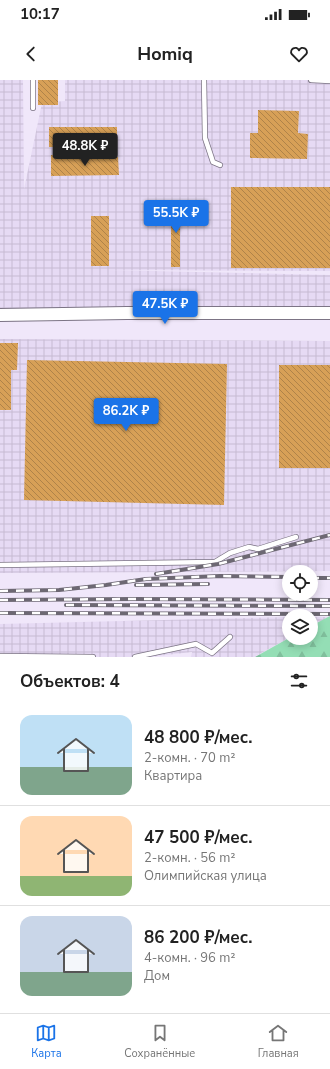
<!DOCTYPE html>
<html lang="ru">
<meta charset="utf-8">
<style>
:root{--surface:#fff;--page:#f2f2f2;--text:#222;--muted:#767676;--line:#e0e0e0;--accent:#1a73e8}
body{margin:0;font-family:"Nunito Sans",sans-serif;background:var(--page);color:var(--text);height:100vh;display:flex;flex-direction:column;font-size:15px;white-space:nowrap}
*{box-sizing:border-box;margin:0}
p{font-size:13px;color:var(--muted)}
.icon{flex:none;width:22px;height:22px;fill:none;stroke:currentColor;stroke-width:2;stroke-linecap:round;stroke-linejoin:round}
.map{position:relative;height:577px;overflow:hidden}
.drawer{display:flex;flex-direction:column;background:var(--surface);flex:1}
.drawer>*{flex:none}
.controls{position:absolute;left:282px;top:485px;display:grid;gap:8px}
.controls a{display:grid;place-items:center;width:36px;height:36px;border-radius:50%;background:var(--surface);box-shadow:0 2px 10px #0003;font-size:20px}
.price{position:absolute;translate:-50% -34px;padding:0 9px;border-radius:4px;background:var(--accent);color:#fff;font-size:13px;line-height:26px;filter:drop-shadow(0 1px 2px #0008)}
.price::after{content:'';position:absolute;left:50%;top:24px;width:12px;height:9px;margin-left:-6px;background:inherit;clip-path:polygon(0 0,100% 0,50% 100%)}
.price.active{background:#222;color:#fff}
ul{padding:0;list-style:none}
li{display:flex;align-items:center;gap:12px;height:100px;padding:0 20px}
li+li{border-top:1px solid var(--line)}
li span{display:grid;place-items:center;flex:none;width:112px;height:80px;border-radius:12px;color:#555}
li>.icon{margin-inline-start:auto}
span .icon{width:48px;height:48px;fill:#fffc;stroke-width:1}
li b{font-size:17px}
h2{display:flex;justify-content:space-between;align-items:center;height:48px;padding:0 20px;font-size:17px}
.status{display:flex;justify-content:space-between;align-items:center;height:28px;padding:0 20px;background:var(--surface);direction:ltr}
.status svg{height:11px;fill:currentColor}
header{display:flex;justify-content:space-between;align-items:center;height:52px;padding:0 20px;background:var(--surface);font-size:18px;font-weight:700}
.tabs{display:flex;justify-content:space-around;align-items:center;height:56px;border-top:1px solid var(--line);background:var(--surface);font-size:11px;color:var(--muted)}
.tabs a{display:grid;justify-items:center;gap:2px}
.tabs .active{color:var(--accent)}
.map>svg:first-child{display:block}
.industrial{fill:url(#industrial-grid)}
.forest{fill:url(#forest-firs)}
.building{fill:url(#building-back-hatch)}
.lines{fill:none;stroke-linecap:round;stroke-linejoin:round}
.service-casing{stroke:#7c7485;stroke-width:6}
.tertiary-casing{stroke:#7c7485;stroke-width:14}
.service{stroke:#fff;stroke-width:4.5}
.tertiary{stroke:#fff;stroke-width:12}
.rail-casing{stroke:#6d6873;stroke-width:4}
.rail{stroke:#fff;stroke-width:2.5;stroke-dasharray:8;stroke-linecap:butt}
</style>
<div class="status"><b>10:17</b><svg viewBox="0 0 49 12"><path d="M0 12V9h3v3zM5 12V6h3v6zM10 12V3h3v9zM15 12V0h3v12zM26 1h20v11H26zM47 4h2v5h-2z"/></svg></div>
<header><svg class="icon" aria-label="back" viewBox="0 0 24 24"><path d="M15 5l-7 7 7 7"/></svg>Homiq<svg class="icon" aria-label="heart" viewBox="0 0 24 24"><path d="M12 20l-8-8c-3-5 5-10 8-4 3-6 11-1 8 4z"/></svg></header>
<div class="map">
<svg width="330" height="577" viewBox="0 0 330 577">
<defs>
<pattern id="industrial-grid" width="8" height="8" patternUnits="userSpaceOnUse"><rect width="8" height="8" fill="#e6daf4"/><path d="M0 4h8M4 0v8" fill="none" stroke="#c6bbd2"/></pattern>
<pattern id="forest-firs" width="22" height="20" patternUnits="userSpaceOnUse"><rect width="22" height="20" fill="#94deb5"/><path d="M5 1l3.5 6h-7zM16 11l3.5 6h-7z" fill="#80bf9c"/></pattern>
<pattern id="building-back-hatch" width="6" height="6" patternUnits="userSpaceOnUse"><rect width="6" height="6" fill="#d7a057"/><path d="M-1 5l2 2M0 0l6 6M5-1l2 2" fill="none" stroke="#af8349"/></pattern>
</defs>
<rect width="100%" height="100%" fill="#f0e7fa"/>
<!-- industrial -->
<g class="industrial">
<path d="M0 0H23L24 109 42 23 65 21V0H330V191L107 190 330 195V232L0 233Z"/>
<path d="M0 259 330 261V491L0 493Z"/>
<path d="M289 537V558L254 577H191L192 572 149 577H0V544Z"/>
<path d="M311 537H330L311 547Z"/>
</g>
<!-- forest -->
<path class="forest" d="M330 536V577H255L289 558H311V546Z"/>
<!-- building -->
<g class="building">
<rect x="38" y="0" width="20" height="25"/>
<path d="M258 30 299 31 298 53 308 54 307 79 250 78V53H258Z"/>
<rect x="49" y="47" width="68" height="20"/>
<path d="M51 75H56L57 79 118 77 119 95 51 96Z"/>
<rect x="231" y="107" width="99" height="81"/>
<rect x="171" y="120" width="9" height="67"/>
<rect x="91" y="136" width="18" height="50"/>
<path d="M0 263H18L17 290H11V330H0Z"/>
<path d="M27 280 227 284 224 425 24 420Z"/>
<rect x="279" y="285" width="51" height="103"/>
</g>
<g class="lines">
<!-- service casing -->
<g class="service-casing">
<g id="service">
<path d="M33 0V28"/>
<path d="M204 0 205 58 213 82 220 85"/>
<path d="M311 0 330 1"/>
<path d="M0 485 215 482 230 473 249 467 258 469 296 457"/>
<path d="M0 576 93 577"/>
<path d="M135 577 196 564 212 573 230 557"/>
</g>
</g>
<!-- tertiary casing -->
<g class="tertiary-casing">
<path id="tertiary" d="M0 235 127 233H330"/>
</g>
<!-- service -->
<use href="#service" class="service"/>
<!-- tertiary -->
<use href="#tertiary" class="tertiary"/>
<!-- rail casing -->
<g class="rail-casing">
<g id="rail">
<path d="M156 494 218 484 330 455"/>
<path d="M311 498H330"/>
<path d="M136 505 208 504"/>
<path d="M0 511 59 510 106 505 146 499 220 496 289 497"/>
<path d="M0 520 133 519 330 520"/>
<path d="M66 525 330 526"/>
<path d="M0 533 330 534"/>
</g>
</g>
<!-- rail -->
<use href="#rail" class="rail"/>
</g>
</svg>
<div class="controls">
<a><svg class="icon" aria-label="locate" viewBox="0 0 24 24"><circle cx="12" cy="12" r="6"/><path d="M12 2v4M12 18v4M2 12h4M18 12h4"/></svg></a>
<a><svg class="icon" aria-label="layers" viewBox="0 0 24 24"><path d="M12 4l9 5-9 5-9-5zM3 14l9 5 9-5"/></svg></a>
</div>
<b class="price active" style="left:85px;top:87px">48.8K ₽</b>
<b class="price" style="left:176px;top:154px">55.5K ₽</b>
<b class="price" style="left:165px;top:245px">47.5K ₽</b>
<b class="price" style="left:126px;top:352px">86.2K ₽</b>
</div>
<section class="drawer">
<h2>Объектов: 4<svg class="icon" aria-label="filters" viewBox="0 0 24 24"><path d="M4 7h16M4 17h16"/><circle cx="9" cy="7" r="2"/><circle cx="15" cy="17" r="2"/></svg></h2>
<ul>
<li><span style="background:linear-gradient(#bfe0f5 65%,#7fa58c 0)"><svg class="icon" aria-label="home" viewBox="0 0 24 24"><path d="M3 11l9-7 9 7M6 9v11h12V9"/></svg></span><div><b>48 800 ₽/мес.</b><p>2-комн. · 70 m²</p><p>Квартира</p></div></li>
<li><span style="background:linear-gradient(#ffd9b3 75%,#8fb573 0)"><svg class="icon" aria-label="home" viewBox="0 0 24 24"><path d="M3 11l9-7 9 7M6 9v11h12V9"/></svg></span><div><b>47 500 ₽/мес.</b><p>2-комн. · 56 m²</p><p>Олимпийская улица</p></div></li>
<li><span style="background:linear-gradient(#c9d6e8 70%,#7fa58c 0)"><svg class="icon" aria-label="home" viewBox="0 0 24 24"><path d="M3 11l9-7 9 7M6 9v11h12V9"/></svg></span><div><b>86 200 ₽/мес.</b><p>4-комн. · 96 m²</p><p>Дом</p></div></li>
</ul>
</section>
<nav class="tabs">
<a class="active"><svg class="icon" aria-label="map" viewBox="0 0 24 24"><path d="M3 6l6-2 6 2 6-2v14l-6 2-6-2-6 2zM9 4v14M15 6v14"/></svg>Карта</a>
<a><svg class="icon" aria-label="saved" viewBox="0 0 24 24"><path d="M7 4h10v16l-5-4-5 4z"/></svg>Сохранённые</a>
<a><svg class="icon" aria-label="home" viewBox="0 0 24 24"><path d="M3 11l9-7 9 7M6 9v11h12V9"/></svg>Главная</a>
</nav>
